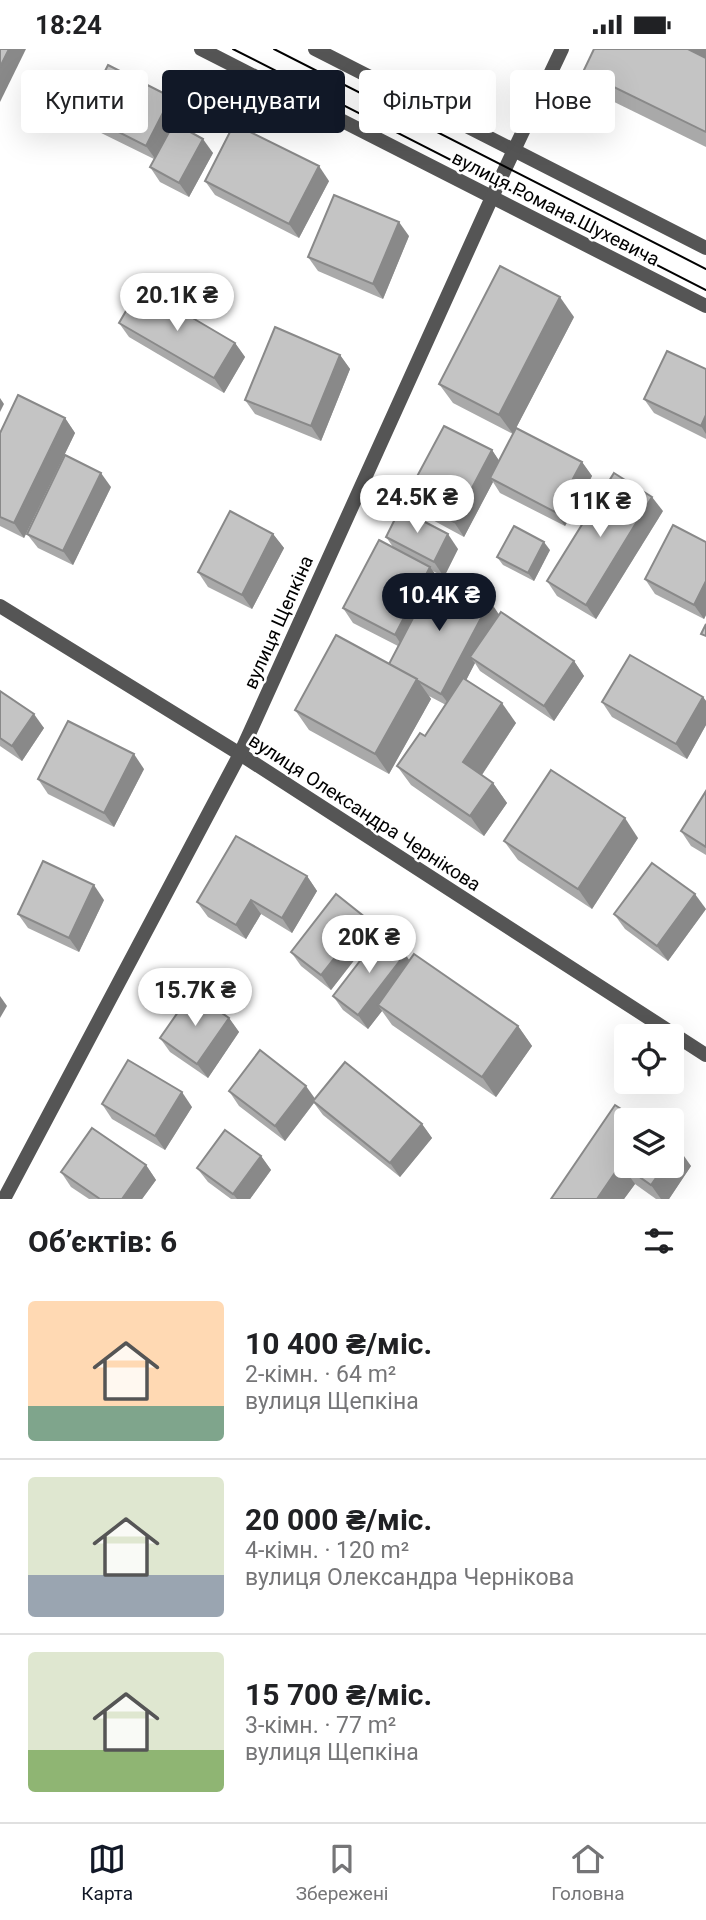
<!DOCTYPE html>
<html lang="uk">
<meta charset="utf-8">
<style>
:root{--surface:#fff;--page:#f2f2f2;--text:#202124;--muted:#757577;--line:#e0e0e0;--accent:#111827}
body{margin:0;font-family:Roboto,sans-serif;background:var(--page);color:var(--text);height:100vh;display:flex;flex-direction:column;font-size:26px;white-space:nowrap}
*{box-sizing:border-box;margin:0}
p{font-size:23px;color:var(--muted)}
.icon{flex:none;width:38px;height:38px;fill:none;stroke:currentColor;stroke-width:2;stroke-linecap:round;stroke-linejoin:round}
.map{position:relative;height:1150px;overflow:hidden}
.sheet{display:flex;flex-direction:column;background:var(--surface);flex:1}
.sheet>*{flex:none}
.top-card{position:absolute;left:21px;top:21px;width:665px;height:63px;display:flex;gap:14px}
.buttons{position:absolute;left:614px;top:975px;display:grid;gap:14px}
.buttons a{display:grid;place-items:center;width:70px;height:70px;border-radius:7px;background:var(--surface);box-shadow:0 7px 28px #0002;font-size:35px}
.price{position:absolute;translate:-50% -60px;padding:0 16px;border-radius:24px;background:#fff;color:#222;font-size:23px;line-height:46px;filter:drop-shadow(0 2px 4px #0008)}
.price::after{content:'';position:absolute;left:50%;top:42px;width:21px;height:16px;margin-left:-10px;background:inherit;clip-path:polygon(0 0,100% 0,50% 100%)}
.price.on{background:var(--accent);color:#fff}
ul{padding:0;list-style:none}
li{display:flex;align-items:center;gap:21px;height:175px;padding:0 28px}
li+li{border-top:2px solid var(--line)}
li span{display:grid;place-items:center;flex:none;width:196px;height:140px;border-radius:7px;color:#555}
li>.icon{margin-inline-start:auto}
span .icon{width:84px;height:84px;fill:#fffc;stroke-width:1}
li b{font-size:30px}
h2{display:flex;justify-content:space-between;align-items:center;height:84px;padding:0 28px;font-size:30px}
.pill{padding:0 24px;border-radius:7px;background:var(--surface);box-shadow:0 7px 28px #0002;font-size:24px;line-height:63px}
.pill.on{background:var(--accent);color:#fff}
.status{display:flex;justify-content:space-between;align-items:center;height:49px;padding:0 35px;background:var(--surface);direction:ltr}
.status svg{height:19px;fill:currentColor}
.tab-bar{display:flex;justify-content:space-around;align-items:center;height:98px;border-top:2px solid var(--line);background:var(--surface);font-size:19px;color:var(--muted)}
.tab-bar a{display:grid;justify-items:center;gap:4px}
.tab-bar .on{color:var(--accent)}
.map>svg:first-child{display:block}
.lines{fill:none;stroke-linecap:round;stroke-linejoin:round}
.street{stroke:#555;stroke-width:14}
.tram{stroke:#000;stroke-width:2}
.wall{fill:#a9a9a9}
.shaded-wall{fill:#898989}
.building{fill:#c4c4c4;stroke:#898989;stroke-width:2}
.labels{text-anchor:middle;stroke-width:5;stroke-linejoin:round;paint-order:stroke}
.street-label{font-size:19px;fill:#000;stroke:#fff}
</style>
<div class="status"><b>18:24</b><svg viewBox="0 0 49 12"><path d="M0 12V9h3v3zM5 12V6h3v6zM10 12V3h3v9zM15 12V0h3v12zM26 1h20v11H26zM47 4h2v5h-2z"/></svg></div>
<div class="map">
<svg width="706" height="1150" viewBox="0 0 706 1150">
<rect width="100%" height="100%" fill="#fff"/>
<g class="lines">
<!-- street -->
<g class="street">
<path d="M201 0 706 257"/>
<path d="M315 0 706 199"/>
<path d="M0 557 240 705 706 1006"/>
<path d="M4 1150 240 705 498 135 562 0"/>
</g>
<!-- tram -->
<g class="tram">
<path d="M233 0 706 241"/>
<path d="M274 0 706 220"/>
</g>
</g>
<!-- wall -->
<g class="wall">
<path d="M706 0V98L600 46 583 23Z"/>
<path d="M171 48 181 62 175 74 213 104 189 148 160 133 150 118 154 110 93 80 83 65Z"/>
<path d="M205 132H329L299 189 215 146Z"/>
<path d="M409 187 383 250 318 222 308 208Z"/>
<path d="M574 268 516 379 582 413 592 427 565 477 500 444 493 433 464 488 416 462 406 448 492 401 499 412 513 385 453 354 439 335Z"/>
<path d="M119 274 235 294 245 308 224 344 129 288Z"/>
<path d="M340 306 350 320 321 392 255 365 245 351Z"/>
<path d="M706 320V390L654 364 644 350Z"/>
<path d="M65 369 75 384 24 489 0 477V384Z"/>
<path d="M111 438 73 516 38 499 27 485Z"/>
<path d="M663 462 596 570 557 547 547 532Z"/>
<path d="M273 485 284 499 252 560 208 538 198 523Z"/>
<path d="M386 488 458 500 444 528 433 522 436 526 574 612 584 627 554 672 480 622 475 614 466 631 516 674 482 726 493 734 507 754 484 787 411 736 397 717 425 687 446 656 429 647 431 650 389 725 309 681 295 661 389 615 398 597 353 574 343 559 393 498Z"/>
<path d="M706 493V566L704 570 655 545 645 530Z"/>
<path d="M550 501 534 532 503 516 497 508Z"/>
<path d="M0 642 44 679 22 712 0 697Z"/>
<path d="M703 648 706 652V676L687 710 612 668 602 653Z"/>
<path d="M144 720 114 778 48 745 38 730Z"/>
<path d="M706 742V806L691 797 681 782Z"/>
<path d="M638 789 592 860 518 811 504 792Z"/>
<path d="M307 827 317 842 292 884 261 865 246 890 208 868 197 853Z"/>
<path d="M104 851 79 903 28 879 18 865Z"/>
<path d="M706 860 668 912 625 880 614 865Z"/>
<path d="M366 869 376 883 331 941 301 917 291 903Z"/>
<path d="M409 911 518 977 532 997 496 1048 392 976 382 962 368 980 343 961 333 947Z"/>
<path d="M229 969 239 983 208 1029 170 1003 160 989Z"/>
<path d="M229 1042 315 1049 422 1075 432 1089 400 1128 323 1066 314 1054 285 1092 239 1057Z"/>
<path d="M102 1055 192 1058 165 1101 112 1070Z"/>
<path d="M615 1056 691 1117 669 1150H656L635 1135 624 1150Z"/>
<path d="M261 1107 271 1121 250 1150H231L208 1133 197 1119Z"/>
<path d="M146 1116 156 1131 142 1150H89L71 1138 61 1123Z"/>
</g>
<!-- shaded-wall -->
<g class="shaded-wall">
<path d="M9 0H26L0 53V18Z"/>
<path d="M685 0H706V8L700 21Z"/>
<path d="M171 48 181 62 156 111 146 97Z"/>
<path d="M203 90 213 104 189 148 179 134Z"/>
<path d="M319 117 329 132 299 189 289 175Z"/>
<path d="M399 173 409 187 383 250 373 235Z"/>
<path d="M560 248 574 268 513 385 499 366Z"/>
<path d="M235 294 245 308 224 344 214 329Z"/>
<path d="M340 306 350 320 321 392 311 377Z"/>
<path d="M0 349 4 355 0 363Z"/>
<path d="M706 366V385L701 377Z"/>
<path d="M65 369 75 384 24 489 14 474Z"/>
<path d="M492 401 502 416 490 429 493 433 464 488 454 473Z"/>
<path d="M582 413 592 427 565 477 555 463Z"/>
<path d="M101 424 111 438 73 516 63 502Z"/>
<path d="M652 448 663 462 596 570 586 556Z"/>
<path d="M273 485 284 499 252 560 242 546Z"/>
<path d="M448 485 458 500 444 528 434 513Z"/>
<path d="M544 493 550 501 534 532 528 524Z"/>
<path d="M430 518 440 532 405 601 395 586Z"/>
<path d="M706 532V566L704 570 694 556Z"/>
<path d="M490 552 500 567 470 608 475 614 452 659 441 645Z"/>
<path d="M574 612 584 627 554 672 544 657Z"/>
<path d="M417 630 431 650 389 725 375 705Z"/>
<path d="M703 648 706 652V676L687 710 676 695Z"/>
<path d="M502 654 516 674 477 733 463 713Z"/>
<path d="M34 665 44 679 22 712 12 697Z"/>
<path d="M134 705 144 720 114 778 104 764Z"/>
<path d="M493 734 507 754 484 787 470 767Z"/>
<path d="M625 769 638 789 592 860 578 840Z"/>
<path d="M307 827 317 842 292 884 282 869Z"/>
<path d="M94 836 104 851 79 903 69 889Z"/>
<path d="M695 845 706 860 668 912 657 897Z"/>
<path d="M251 851 261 865 246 890 236 876Z"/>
<path d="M366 869 376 883 331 941 321 926Z"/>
<path d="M405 905 415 919 378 956 382 962 368 980 358 966Z"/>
<path d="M0 947 7 957 0 969Z"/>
<path d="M229 969 239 983 208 1029 197 1015Z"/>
<path d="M518 977 532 997 496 1048 482 1028Z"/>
<path d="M306 1037 316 1051 285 1092 275 1077Z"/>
<path d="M182 1043 192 1058 165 1101 155 1087Z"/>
<path d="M422 1075 432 1089 400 1128 390 1114Z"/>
<path d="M677 1097 691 1117 669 1150H661L651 1136 665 1116H672V1105Z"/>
<path d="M261 1107 271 1121 250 1150H237L233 1145Z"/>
<path d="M621 1115 635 1135 624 1150H597Z"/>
<path d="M146 1116 156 1131 142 1150H122Z"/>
</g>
<!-- building -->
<g class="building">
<path d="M0 0H9L0 18Z"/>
<path d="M594 0H688L706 9V83L583 23Z"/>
<path d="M108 16 171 48 146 97 83 65Z"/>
<path d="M174 74 203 90 179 134 150 118Z"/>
<path d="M234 75 319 117 289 175 205 132Z"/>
<path d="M334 146 399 173 373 235 308 208Z"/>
<path d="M500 217 560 248 499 366 439 335Z"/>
<path d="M140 238 235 294 214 329 119 274Z"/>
<path d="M275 278 340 306 311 377 245 351Z"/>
<path d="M667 302 706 320V366L701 377 644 350Z"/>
<path d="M18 346 65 369 14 474 0 468V384Z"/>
<path d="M444 377 492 401 454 473 406 448Z"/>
<path d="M516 379 582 413 555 463 490 429Z"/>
<path d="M65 406 101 424 63 502 27 485Z"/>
<path d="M614 424 652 448 586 556 547 532Z"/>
<path d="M400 460 448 485 434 513 386 488Z"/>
<path d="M230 462 273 485 242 546 198 523Z"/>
<path d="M673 476 706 493V532L694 556 645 530Z"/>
<path d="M514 477 544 493 528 524 497 508Z"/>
<path d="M379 491 430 518 395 586 343 559Z"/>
<path d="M436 525 490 552 441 645 389 615Z"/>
<path d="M501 563 574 612 544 657 470 608Z"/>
<path d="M706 575V587L701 585Z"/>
<path d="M336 586 417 630 375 705 295 661Z"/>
<path d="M630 606 703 648 676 695 602 653Z"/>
<path d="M463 629 502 654 463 713 493 734 470 767 397 717 420 684 425 687Z"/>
<path d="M0 642 34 665 12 697 0 689Z"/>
<path d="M68 672 134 705 104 764 38 730Z"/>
<path d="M551 721 625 769 578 840 504 792Z"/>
<path d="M706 742V798L681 782Z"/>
<path d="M236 787 307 827 282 869 251 851 236 876 197 853Z"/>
<path d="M43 812 94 836 69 889 18 865Z"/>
<path d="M652 814 695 845 657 897 614 865Z"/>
<path d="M336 845 366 869 321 926 291 903Z"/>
<path d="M380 886 405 905 358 966 333 947Z"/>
<path d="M414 905 518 977 482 1028 378 956Z"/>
<path d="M192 943 229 969 197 1015 160 989Z"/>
<path d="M260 1001 306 1037 275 1077 229 1042Z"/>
<path d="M128 1011 182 1043 155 1087 102 1055Z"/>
<path d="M345 1013 422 1075 390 1114 313 1052Z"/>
<path d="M615 1056 638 1071H626V1116H665L651 1136 621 1115 597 1150H551Z"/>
<path d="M92 1079 146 1116 122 1150H100L61 1123Z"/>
<path d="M225 1081 261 1107 233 1145 197 1119Z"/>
<path d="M672 1094 677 1097 672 1105Z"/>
</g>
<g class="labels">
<!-- street labels -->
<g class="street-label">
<text transform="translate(556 159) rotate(27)" y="7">вулиця Романа Шухевича</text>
<text transform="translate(278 573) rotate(-66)" y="7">вулиця Щепкіна</text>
<text transform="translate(365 763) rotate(33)" y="7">вулиця Олександра Чернікова</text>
</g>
</g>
</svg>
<div class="buttons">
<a><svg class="icon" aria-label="locate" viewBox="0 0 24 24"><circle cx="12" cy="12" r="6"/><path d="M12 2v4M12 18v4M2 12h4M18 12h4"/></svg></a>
<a><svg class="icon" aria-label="layers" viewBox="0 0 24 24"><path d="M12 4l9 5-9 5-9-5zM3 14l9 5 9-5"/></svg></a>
</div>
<b class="price" style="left:177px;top:284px">20.1K ₴</b>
<b class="price" style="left:417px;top:486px">24.5K ₴</b>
<b class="price" style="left:600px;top:490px">11K ₴</b>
<b class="price on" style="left:439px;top:584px">10.4K ₴</b>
<b class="price" style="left:369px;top:926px">20K ₴</b>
<b class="price" style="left:195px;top:979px">15.7K ₴</b>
<div class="top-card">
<a class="pill">Купити</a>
<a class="pill on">Орендувати</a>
<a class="pill">Фільтри</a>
<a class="pill">Нове</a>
</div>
</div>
<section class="sheet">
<h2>Об’єктів: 6<svg class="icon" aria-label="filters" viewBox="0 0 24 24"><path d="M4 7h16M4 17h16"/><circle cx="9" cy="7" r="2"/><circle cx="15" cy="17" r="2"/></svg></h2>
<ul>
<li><span style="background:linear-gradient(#ffd9b3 75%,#7fa58c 0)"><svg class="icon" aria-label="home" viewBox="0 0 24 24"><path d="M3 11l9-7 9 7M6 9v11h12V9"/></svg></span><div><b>10 400 ₴/міс.</b><p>2-кімн. · 64 m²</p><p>вулиця Щепкіна</p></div></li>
<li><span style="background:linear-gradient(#dfe7d0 70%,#9aa5b1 0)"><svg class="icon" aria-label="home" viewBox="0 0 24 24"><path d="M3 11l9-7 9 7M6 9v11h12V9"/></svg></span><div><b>20 000 ₴/міс.</b><p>4-кімн. · 120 m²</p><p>вулиця Олександра Чернікова</p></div></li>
<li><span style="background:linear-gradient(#dfe7d0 70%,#8fb573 0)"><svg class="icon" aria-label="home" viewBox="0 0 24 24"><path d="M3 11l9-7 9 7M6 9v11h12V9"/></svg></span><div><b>15 700 ₴/міс.</b><p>3-кімн. · 77 m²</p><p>вулиця Щепкіна</p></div></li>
</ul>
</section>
<nav class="tab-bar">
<a class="on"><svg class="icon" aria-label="map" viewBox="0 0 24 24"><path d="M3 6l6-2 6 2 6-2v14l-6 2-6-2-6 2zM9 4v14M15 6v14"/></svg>Карта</a>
<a><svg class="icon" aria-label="saved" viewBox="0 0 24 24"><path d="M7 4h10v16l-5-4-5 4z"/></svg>Збережені</a>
<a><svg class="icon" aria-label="home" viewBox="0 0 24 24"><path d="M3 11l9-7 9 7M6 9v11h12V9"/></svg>Головна</a>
</nav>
